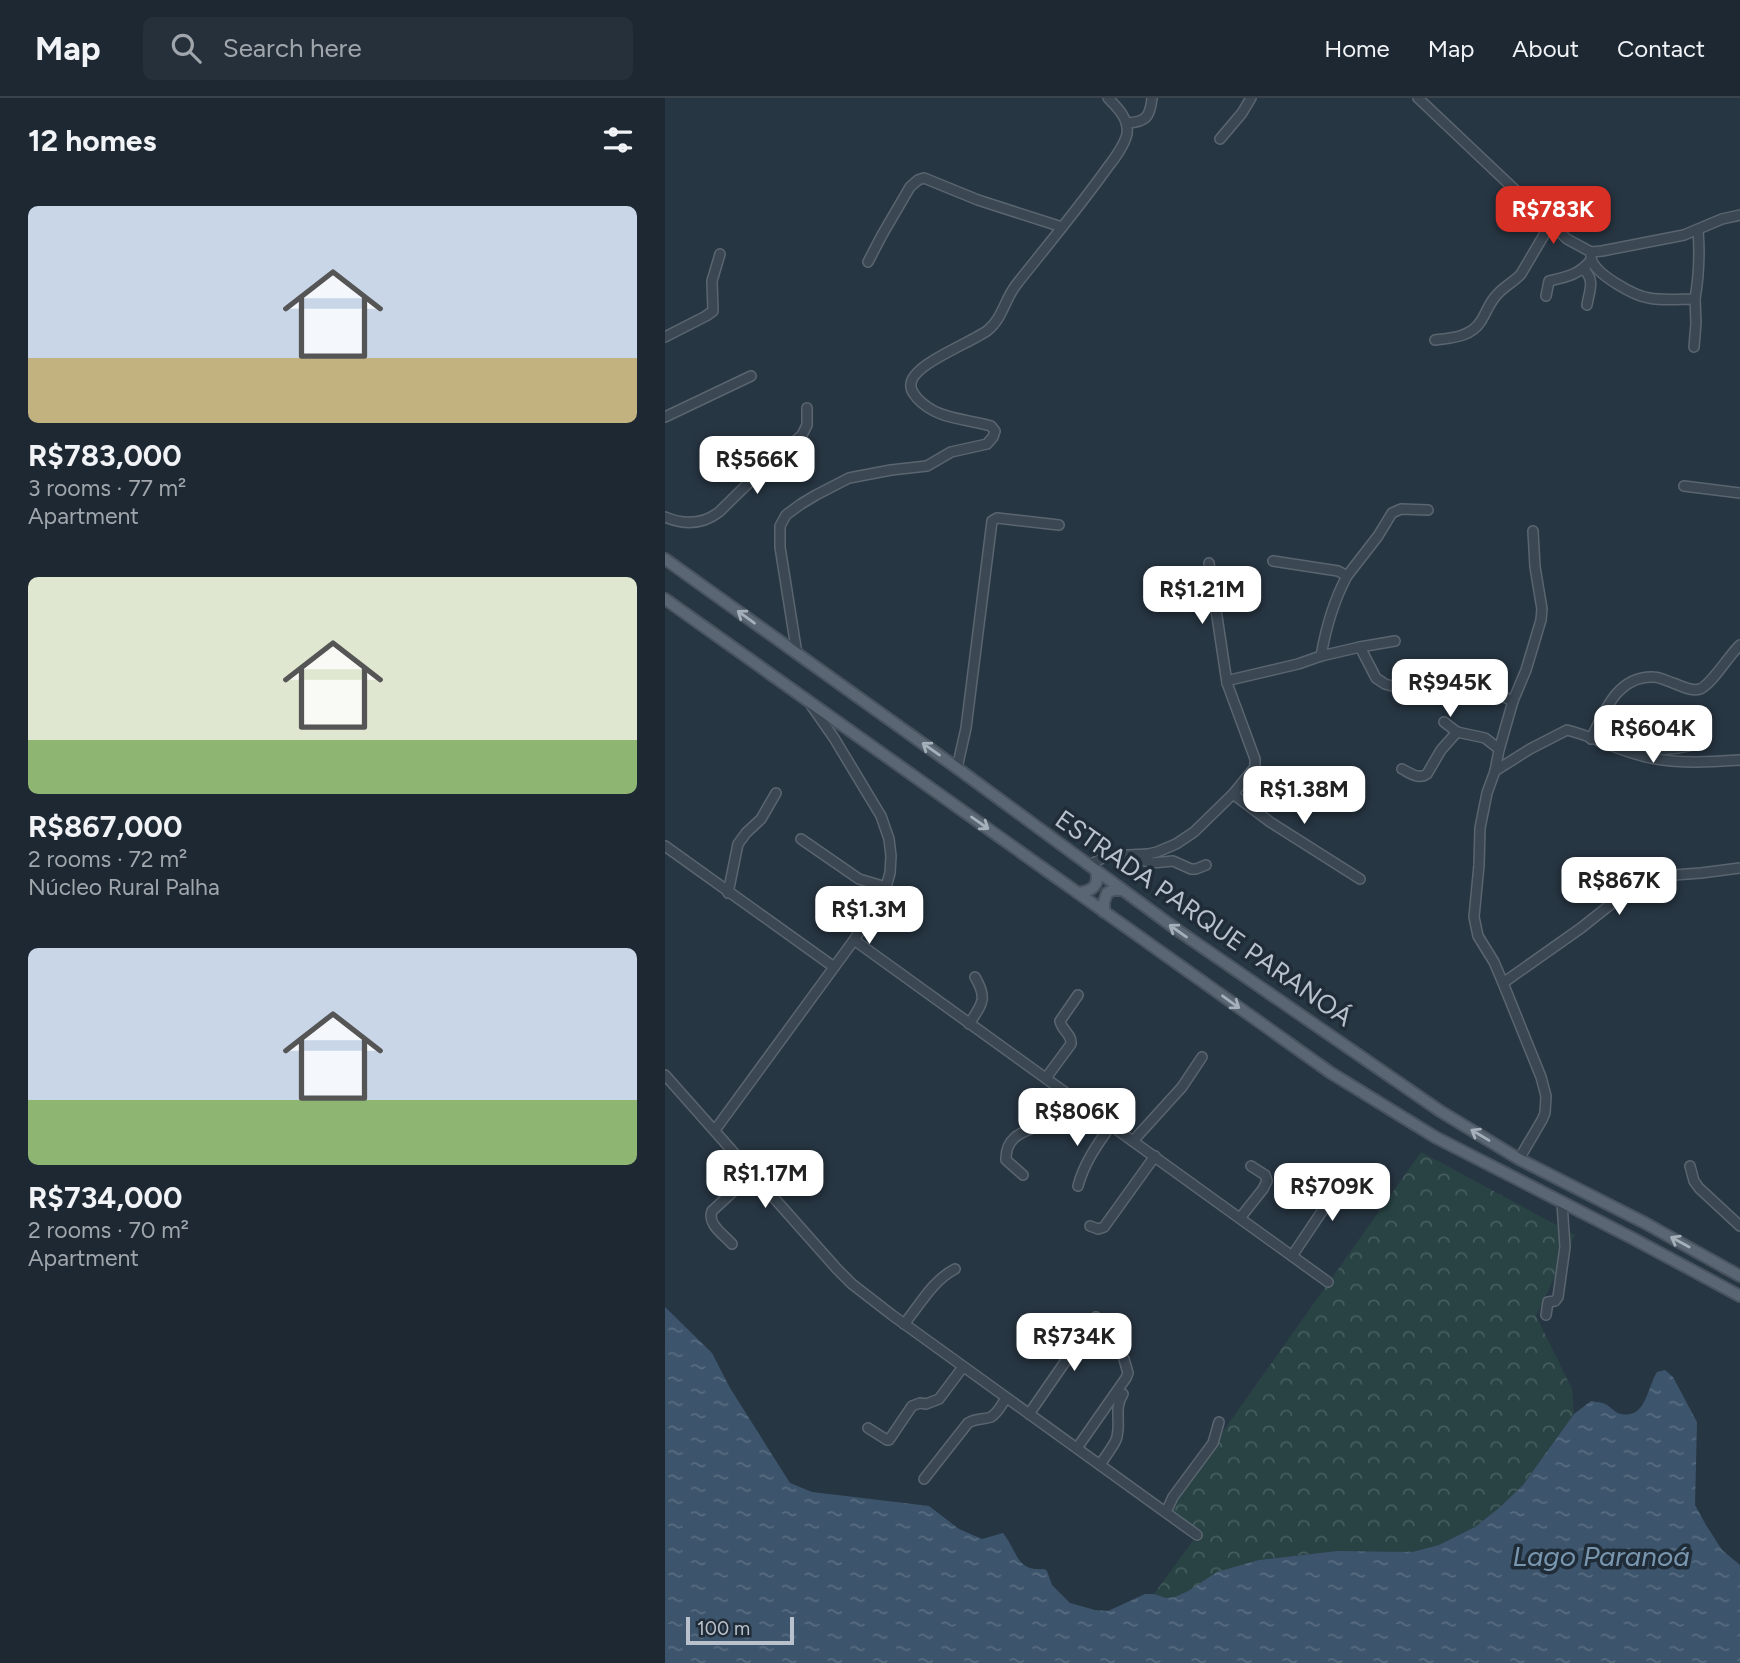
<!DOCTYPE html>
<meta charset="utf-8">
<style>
:root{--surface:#1d2832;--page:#25303a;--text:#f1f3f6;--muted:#a0a6ac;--line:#3b444d;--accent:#d93025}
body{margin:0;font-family:Figtree,sans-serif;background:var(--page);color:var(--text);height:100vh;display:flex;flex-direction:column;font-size:26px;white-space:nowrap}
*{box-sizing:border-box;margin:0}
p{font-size:23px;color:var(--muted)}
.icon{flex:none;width:38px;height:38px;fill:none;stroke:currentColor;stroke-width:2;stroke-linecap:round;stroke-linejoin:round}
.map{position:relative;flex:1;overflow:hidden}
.panel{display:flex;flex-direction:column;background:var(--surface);width:665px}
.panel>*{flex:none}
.scale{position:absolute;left:21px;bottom:18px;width:108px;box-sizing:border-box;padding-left:7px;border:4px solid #b9c2cc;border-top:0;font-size:19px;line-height:24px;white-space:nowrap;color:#b9c2cc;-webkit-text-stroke:5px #202c38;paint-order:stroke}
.price{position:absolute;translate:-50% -60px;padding:0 16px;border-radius:14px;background:#fff;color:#222;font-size:23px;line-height:46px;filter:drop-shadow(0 2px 4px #0008)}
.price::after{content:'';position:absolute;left:50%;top:42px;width:21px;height:16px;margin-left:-10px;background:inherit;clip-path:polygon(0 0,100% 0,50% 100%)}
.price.current{background:var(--accent);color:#fff}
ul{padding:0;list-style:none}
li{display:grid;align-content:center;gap:14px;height:371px;padding:0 28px}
li span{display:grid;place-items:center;height:217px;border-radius:10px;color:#555}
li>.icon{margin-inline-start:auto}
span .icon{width:126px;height:126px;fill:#fffc;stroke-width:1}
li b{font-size:30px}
h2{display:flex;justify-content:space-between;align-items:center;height:84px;padding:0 28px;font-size:30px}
header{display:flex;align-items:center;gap:42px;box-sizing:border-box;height:98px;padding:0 35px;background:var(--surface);border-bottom:2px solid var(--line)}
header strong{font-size:33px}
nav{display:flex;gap:38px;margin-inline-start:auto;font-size:24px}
.search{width:490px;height:63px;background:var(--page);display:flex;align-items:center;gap:18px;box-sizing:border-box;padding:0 24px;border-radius:10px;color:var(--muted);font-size:26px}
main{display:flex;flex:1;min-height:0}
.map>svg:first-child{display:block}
.park{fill:url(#park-crowns)}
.water{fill:url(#water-ripples)}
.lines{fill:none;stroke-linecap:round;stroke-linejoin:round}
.minor-casing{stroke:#5a6570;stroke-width:12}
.major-casing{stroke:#48535f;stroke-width:14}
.minor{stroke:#3b4753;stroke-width:9}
.major{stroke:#5a6673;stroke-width:10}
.oneway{stroke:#a6b0ba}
.labels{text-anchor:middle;stroke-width:7;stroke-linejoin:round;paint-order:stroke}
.street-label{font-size:26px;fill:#b9c2cc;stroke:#202c38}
.water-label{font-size:28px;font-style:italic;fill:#7996af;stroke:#202c38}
</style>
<header>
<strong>Map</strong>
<div class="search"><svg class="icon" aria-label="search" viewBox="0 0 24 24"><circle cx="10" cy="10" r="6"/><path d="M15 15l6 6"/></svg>Search here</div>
<nav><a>Home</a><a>Map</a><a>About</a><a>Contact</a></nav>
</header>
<main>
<section class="panel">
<h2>12 homes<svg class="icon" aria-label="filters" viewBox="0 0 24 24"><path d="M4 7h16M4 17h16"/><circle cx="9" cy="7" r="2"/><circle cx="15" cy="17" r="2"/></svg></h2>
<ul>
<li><span style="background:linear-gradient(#c9d6e8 70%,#c2b280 0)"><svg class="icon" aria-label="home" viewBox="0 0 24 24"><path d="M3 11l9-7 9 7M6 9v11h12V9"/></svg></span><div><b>R$783,000</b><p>3 rooms · 77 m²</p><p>Apartment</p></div></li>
<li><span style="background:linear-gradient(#dfe7d0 75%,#8fb573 0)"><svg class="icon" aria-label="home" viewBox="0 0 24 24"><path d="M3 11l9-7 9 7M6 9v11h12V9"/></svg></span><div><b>R$867,000</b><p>2 rooms · 72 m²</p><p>Núcleo Rural Palha</p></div></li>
<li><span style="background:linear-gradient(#c9d6e8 70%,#8fb573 0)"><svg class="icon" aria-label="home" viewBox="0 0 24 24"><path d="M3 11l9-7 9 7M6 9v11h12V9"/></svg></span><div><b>R$734,000</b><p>2 rooms · 70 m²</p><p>Apartment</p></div></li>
</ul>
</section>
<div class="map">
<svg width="1075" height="1565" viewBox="0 0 1075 1565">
<defs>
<pattern id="park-crowns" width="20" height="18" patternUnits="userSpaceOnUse" patternTransform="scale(1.75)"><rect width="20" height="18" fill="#294344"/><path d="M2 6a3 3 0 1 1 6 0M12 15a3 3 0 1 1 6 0" fill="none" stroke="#465c5e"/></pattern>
<pattern id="water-ripples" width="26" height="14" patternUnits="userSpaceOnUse" patternTransform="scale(1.75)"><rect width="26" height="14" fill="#3d556c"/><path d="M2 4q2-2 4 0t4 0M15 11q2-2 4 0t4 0" fill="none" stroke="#576c80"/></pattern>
</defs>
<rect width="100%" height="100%" fill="#273643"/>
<!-- park -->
<path class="park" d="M756 1054 910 1137 871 1218 907 1291 909 1316 858 1387 834 1410 810 1429 774 1447 747 1454 672 1453 594 1462 510 1499 501 1500 489 1496 532 1437 501 1414Z"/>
<!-- water -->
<path class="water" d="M0 1209 47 1255 65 1290 125 1385 147 1394 264 1408 294 1431 317 1441 338 1435C352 1452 351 1474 379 1471L382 1473 387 1487 405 1505 430 1512 443 1513 480 1496H489L501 1500 510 1499 523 1493 552 1474 594 1462 672 1453 747 1454 774 1447 810 1429 834 1410 858 1387 909 1316 926 1303C931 1304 937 1304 942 1307 947 1310 950 1315 956 1316 981 1321 982 1290 992 1274L1000 1272 1008 1279 1032 1324 1030 1407 1041 1427 1057 1452 1075 1467V1565H0Z"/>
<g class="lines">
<!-- minor casing -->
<g class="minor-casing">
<g id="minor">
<path d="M753 0 902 141 926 154 937 153 1019 137 1057 121 1075 117"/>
<path d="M462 25C481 24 485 19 487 0"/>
<path d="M555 41 577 15 586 0"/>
<path d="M926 154C926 160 925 160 928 165 935 178 969 198 984 200 999 203 1015 201 1030 201L1031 225 1029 249"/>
<path d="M203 164 217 137 245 89 253 82 259 80 313 102 397 129"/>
<path d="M918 171C931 182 924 193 922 207"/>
<path d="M881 198 884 183C901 179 914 177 926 162"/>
<path d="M1030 201C1034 177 1035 156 1033 132"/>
<path d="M0 239 41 218 48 213 47 183 55 156"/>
<path d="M770 242C787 240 806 239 816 223 821 215 824 206 830 199 837 189 848 185 856 176L886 125"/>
<path d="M0 319 86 278"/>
<path d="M1019 388 1075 395"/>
<path d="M0 419C19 427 37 427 54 414L100 369 137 337 142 327V310"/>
<path d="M544 465 562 585"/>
<path d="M682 478 713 438 727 415 736 411 763 412"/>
<path d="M695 549 711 580 720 586 734 590 748 589 760 588 796 580 848 603"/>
<path d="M132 556 115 449V428L121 417 136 406 151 397 184 380 226 372 262 368 286 354 322 346 328 339 330 333 326 328C299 320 272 322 252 300 249 296 245 292 246 286 247 266 308 244 323 232 337 221 340 201 351 187 381 149 412 112 440 73 448 62 459 49 462 36 464 21 453 10 443 0"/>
<path d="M656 558 695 549 730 543"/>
<path d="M779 624 792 634"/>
<path d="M926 641C939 614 952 578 988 579 995 579 1002 583 1008 585 1017 588 1026 594 1035 591 1047 586 1064 557 1075 547"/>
<path d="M952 645 993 652 1014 650 1033 646"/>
<path d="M292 670 301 630 327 423 332 420 394 427"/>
<path d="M737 671C745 675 754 682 762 676L776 652 792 634 820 640 834 651"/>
<path d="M830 673 865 651 902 632C931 639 957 655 986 660 1015 666 1046 664 1075 662"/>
<path d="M568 696 605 724 695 781"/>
<path d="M136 741 194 781 221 789"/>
<path d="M0 748 169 869"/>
<path d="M465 759 487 765 508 763 526 771H531L541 767"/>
<path d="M424 767 442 758 483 756 492 754 511 746 529 734 568 696 590 669V661L562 585 565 582 633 566 656 558C661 529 668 504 682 478L673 473 608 463"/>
<path d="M63 795 73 746 81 735 96 721 111 695"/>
<path d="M189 842 663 1184"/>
<path d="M838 885 916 830 970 787 995 778 1036 775 1075 770"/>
<path d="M304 926C317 906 323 901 310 879"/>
<path d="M0 977 172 1171 187 1186 227 1217 532 1437"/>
<path d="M381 980 406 946C407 936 397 933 395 923L413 897"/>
<path d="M50 1032 189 842 219 796 225 775 226 758 224 741 216 718 169 640 146 607"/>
<path d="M468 1043 517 989 537 959"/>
<path d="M854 1061 877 1022 880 1015 881 998 876 979 838 885 829 864 813 838 809 819 814 767 815 730 822 695 830 673 834 652 848 603 861 572 876 522 877 511 870 469 868 433"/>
<path d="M1025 1068 1029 1083 1034 1090 1075 1128"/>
<path d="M358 1077 341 1062C340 1031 371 1033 389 1020 396 1014 402 1006 408 999"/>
<path d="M413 1088C419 1065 432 1047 446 1027"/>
<path d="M575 1120 598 1091 602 1083 600 1077 586 1068"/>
<path d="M425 1128 433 1131 439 1129 490 1058"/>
<path d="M67 1146C58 1136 42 1126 47 1113L87 1076"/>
<path d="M627 1158 682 1076"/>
<path d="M881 1217 883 1204 890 1203 893 1199 900 1149 897 1105"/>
<path d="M239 1226C255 1207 267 1183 290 1171"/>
<path d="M364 1316 431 1219"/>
<path d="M203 1330 222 1342H224L247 1308 255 1305 261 1306 274 1301 298 1269"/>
<path d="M412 1350 461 1280 463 1275 459 1261"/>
<path d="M435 1367C440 1359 447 1350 451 1342 457 1326 448 1311 458 1296"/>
<path d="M259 1381 303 1325C311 1320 318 1322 326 1319 333 1315 337 1306 341 1300"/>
<path d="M501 1414 508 1399 548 1345 554 1324"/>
</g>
</g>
<!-- major casing -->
<g class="major-casing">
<g id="major">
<path d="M0 461 292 670 511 831 775 1013 854 1061 980 1125 1075 1178"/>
<path d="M0 501 666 975 770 1039 967 1140 1075 1198"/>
<path d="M413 795C427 793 435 788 431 773"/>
<path d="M439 814V804L442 795 448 792H456"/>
</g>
</g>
<!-- minor -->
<use href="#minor" class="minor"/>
<!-- major -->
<use href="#major" class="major"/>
</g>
<!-- one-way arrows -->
<defs><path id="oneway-shaft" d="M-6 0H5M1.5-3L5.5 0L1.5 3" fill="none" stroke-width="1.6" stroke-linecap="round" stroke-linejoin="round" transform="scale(1.75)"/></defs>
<g class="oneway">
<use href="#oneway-shaft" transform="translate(81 519) rotate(-144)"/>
<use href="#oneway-shaft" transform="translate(266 651) rotate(-145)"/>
<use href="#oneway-shaft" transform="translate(315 725) rotate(35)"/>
<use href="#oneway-shaft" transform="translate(513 833) rotate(-145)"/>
<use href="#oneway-shaft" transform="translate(566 904) rotate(36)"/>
<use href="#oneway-shaft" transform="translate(815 1037) rotate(-149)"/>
<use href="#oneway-shaft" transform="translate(1015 1144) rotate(-151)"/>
</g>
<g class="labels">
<!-- street labels -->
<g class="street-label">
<text transform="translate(539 820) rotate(35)" y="9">ESTRADA PARQUE PARANOÁ</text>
</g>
<!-- water labels -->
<g class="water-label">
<text x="936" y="1468">Lago Paranoá</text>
</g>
</g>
</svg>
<div class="scale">100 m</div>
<b class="price current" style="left:888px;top:148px">R$783K</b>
<b class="price" style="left:92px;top:398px">R$566K</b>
<b class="price" style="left:537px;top:528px">R$1.21M</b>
<b class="price" style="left:785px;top:621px">R$945K</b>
<b class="price" style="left:988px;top:667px">R$604K</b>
<b class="price" style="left:639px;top:728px">R$1.38M</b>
<b class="price" style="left:954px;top:819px">R$867K</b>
<b class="price" style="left:204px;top:848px">R$1.3M</b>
<b class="price" style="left:412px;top:1050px">R$806K</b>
<b class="price" style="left:100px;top:1112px">R$1.17M</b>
<b class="price" style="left:667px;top:1125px">R$709K</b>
<b class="price" style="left:409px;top:1275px">R$734K</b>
</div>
</main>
